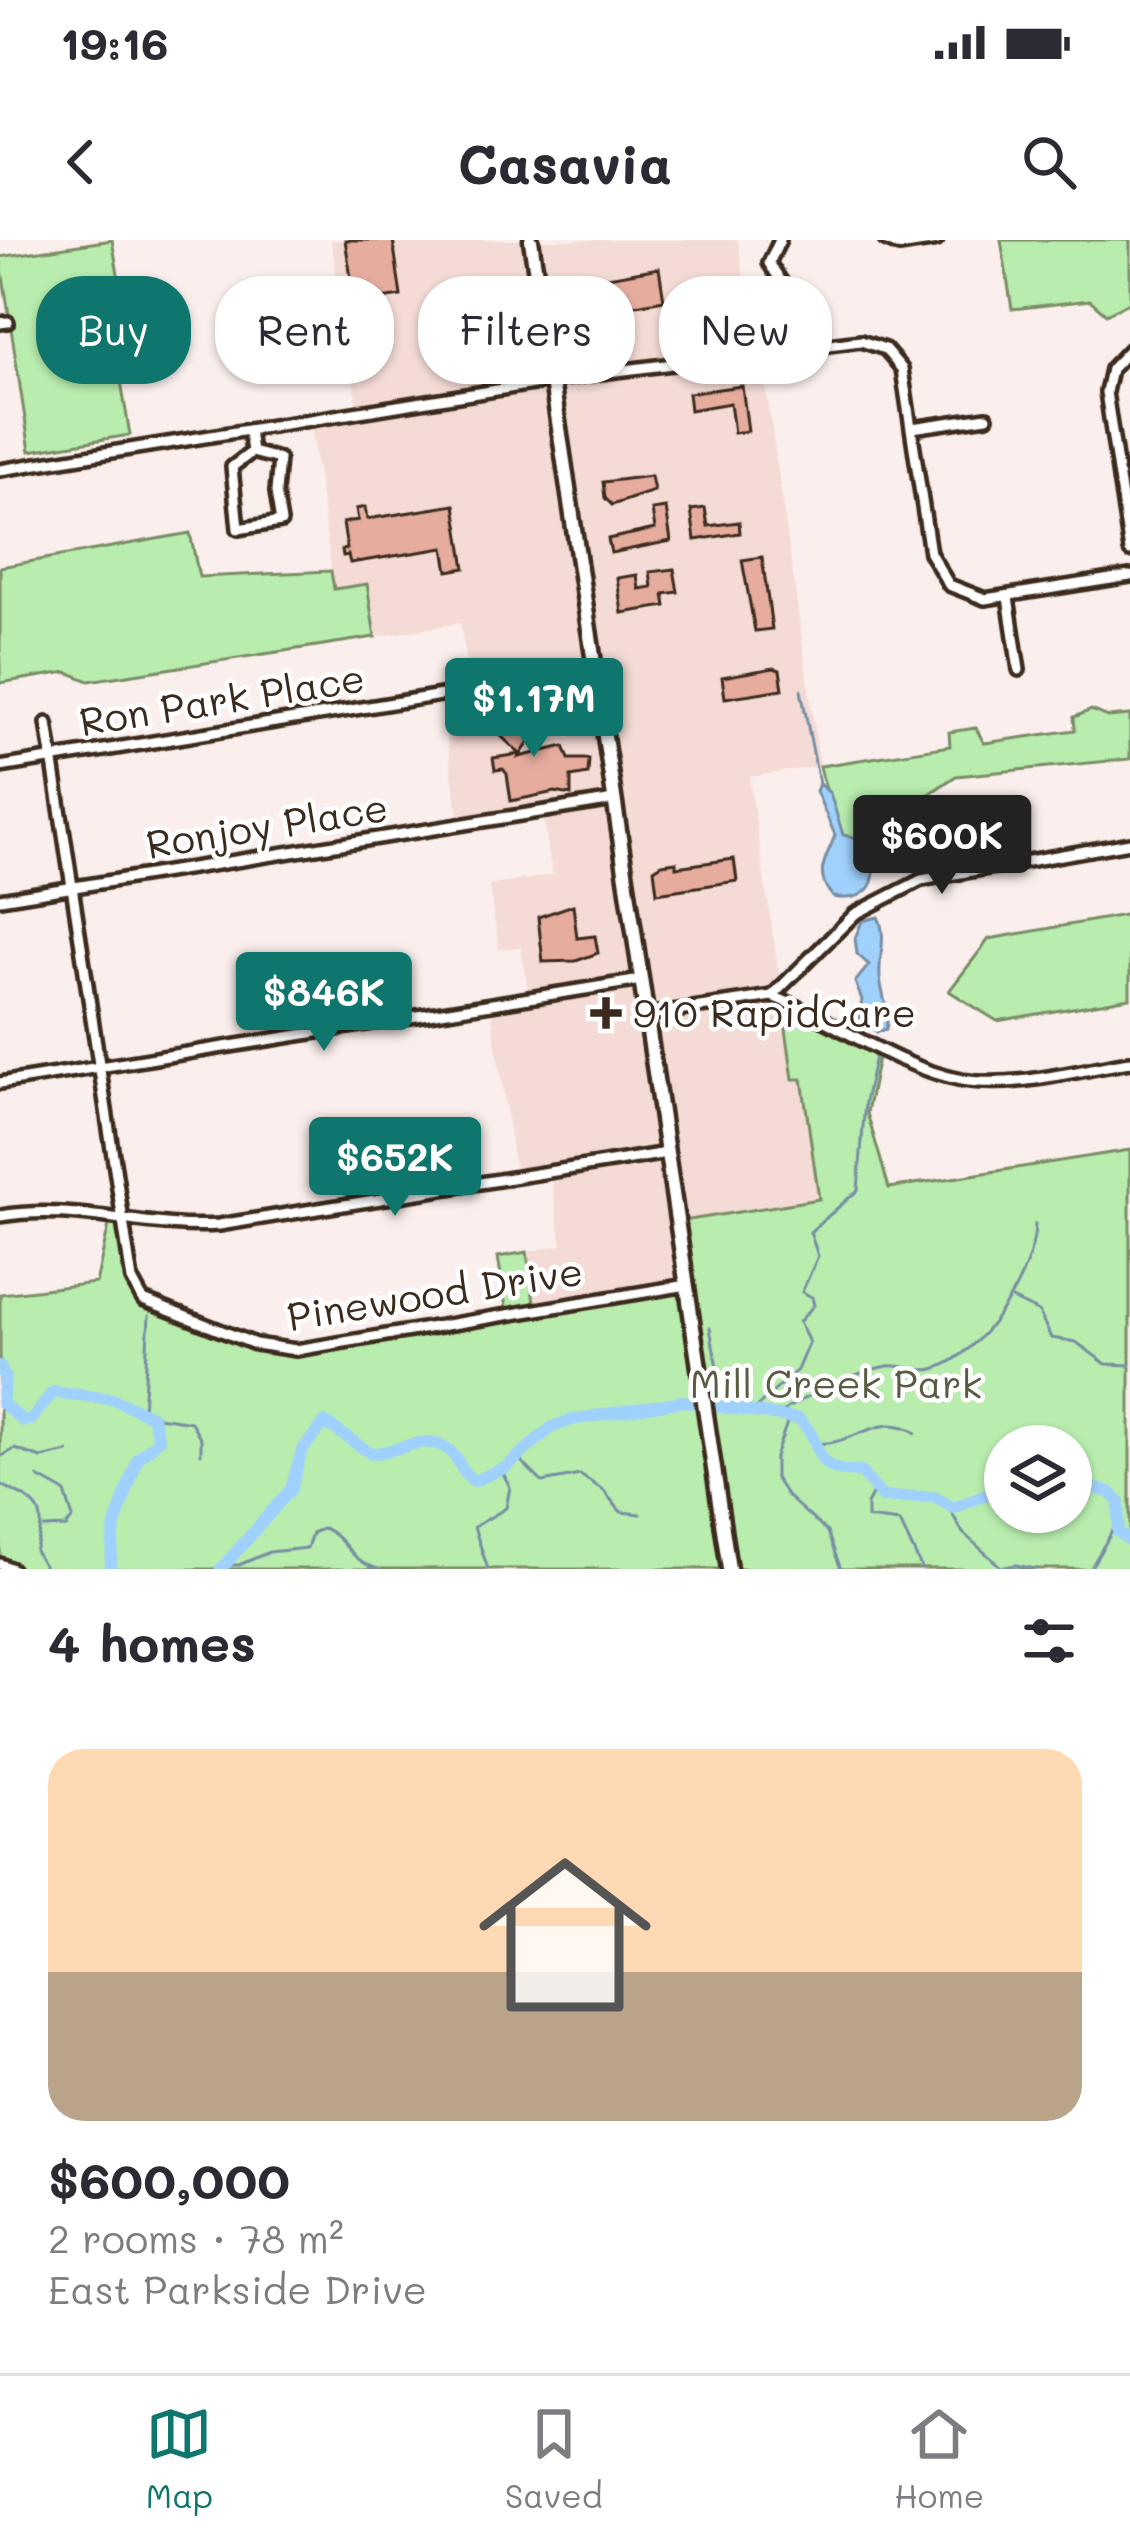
<!DOCTYPE html>
<meta charset="utf-8">
<style>
:root{--surface:#fff;--page:#f2f2f3;--text:#2b2b33;--muted:#7c7c81;--line:#e1e1e2;--accent:#0f766e}
body{margin:0;font-family:Mali,sans-serif;background:var(--page);color:var(--text);height:100vh;display:flex;flex-direction:column;font-size:45px;white-space:nowrap}
*{box-sizing:border-box;margin:0}
p{font-size:39px;color:var(--muted)}
.icon{flex:none;width:66px;height:66px;fill:none;stroke:currentColor;stroke-width:2;stroke-linecap:round;stroke-linejoin:round}
.map{position:relative;height:1329px;overflow:hidden}
.details{display:flex;flex-direction:column;background:var(--surface);flex:1}
.details>*{flex:none}
.hud{position:absolute;left:36px;top:36px;width:1059px;height:108px;display:flex;gap:24px}
.buttons{position:absolute;left:984px;top:1185px;display:grid;gap:24px}
.buttons a{display:grid;place-items:center;width:108px;height:108px;border-radius:50%;background:var(--surface);box-shadow:0 3px 9px #0004;font-size:60px}
.price{position:absolute;translate:-50% -102px;padding:0 27px;border-radius:12px;background:var(--accent);color:#fff;font-size:39px;line-height:78px;filter:drop-shadow(0 3px 6px #0008)}
.price::after{content:'';position:absolute;left:50%;top:72px;width:36px;height:27px;margin-left:-18px;background:inherit;clip-path:polygon(0 0,100% 0,50% 100%)}
.price.active{background:#222;color:#fff}
ul{padding:0;list-style:none}
li{display:grid;align-content:center;gap:24px;height:636px;padding:0 48px}
li+li{border-top:3px solid var(--line)}
li span{display:grid;place-items:center;height:372px;border-radius:36px;color:#555}
li>.icon{margin-inline-start:auto}
span .icon{width:216px;height:216px;fill:#fffc;stroke-width:1}
li b{font-size:51px}
h2{display:flex;justify-content:space-between;align-items:center;height:144px;padding:0 48px;font-size:51px}
.tag{padding:0 42px;border-radius:48px;background:var(--surface);box-shadow:0 3px 9px #0004;font-size:42px;line-height:108px}
.tag.active{background:var(--accent);color:#fff}
.status{display:flex;justify-content:space-between;align-items:center;height:84px;padding:0 60px;background:var(--surface);direction:ltr}
.status svg{height:33px;fill:currentColor}
header{display:flex;justify-content:space-between;align-items:center;height:156px;padding:0 48px;background:var(--surface);font-size:54px;font-weight:700}
.tab-bar{display:flex;justify-content:space-around;align-items:center;height:168px;border-top:3px solid var(--line);background:var(--surface);font-size:33px;color:var(--muted)}
.tab-bar a{display:grid;justify-items:center;gap:6px}
.tab-bar .active{color:var(--accent)}
.map>svg:first-child{display:block}
.built{fill:#f4dbd5}
.green{fill:#b8edae;stroke:#7a8c66;stroke-width:3;fill-rule:evenodd}
.water{fill:#a0d1fc;stroke:#788ea3;stroke-width:3}
.lines{fill:none;stroke-linecap:round;stroke-linejoin:round}
.stream{stroke:#788ea3;stroke-width:3}
.river{stroke:#a0d1fc;stroke-width:12}
.building{fill:#e6ad9f;stroke:#3b2a1e;stroke-width:3}
.minor-casing{stroke:#3b2a1e;stroke-width:18}
.major-casing{stroke:#3b2a1e;stroke-width:21}
.minor{stroke:#fff;stroke-width:9}
.major{stroke:#fff;stroke-width:12}
.poi-dot{fill:#3b2a1e;stroke:#fff;stroke-width:4.5}
.labels{text-anchor:middle;stroke-width:9;stroke-linejoin:round;paint-order:stroke}
.street-label{font-size:39px;fill:#3b2a1e;stroke:#fff}
.poi-label{font-size:39px;fill:#3b2a1e;stroke:#fff;text-anchor:start}
.park-label{font-size:39px;fill:#5a5b42;stroke:#fff}
</style>
<div class="status"><b>19:16</b><svg viewBox="0 0 49 12"><path d="M0 12V9h3v3zM5 12V6h3v6zM10 12V3h3v9zM15 12V0h3v12zM26 1h20v11H26zM47 4h2v5h-2z"/></svg></div>
<header><svg class="icon" aria-label="back" viewBox="0 0 24 24"><path d="M15 5l-7 7 7 7"/></svg>Casavia<svg class="icon" aria-label="search" viewBox="0 0 24 24"><circle cx="10" cy="10" r="6"/><path d="M15 15l6 6"/></svg></header>
<div class="map">
<svg width="1130" height="1329" viewBox="0 0 1130 1329">
<rect width="100%" height="100%" fill="#faefec"/>
<filter id="ink" filterUnits="userSpaceOnUse"><feTurbulence type="fractalNoise" baseFrequency=".00833" numOctaves="2"/><feDisplacementMap in="SourceGraphic" scale="24" xChannelSelector="R" yChannelSelector="G"/><feConvolveMatrix kernelMatrix="1 2 1 2 8 2 1 2 1" color-interpolation-filters="sRGB"/></filter>
<g filter="url(#ink)">
<!-- built -->
<path class="built" d="M331 0H738L756 113H761L820 526 749 537 781 748 773 756 782 760 793 838H802L819 959 678 982 687 1045 535 1070 527 1012 562 1005 550 932 516 937 490 764 529 757 521 707 499 709 489 646 552 635 543 573 460 585 440 455 472 450 460 383 375 397 367 344 334 349 310 180 358 171Z"/>
<!-- green -->
<g class="green">
<path d="M112 0 130 101 115 105 130 195 30 211 0 17Z"/>
<path d="M1001 0H1130V62L1106 74 1090 60 1012 69Z"/>
<path d="M190 293 199 337 331 331 334 349 367 344 375 397 89 441 67 432 0 443V327Z"/>
<path d="M1091 470 1108 477 1130 475V519L956 536 862 599 843 595C835 572 824 549 820 526L950 506 949 492 976 488 984 503 1075 490 1074 477Z"/>
<path d="M1130 674V758L997 781 949 751 989 699Z"/>
<path d="M782 760 880 807 867 873 889 948 1130 910V1329H0V1054L96 1043 111 976 123 978 138 1056 284 1110 507 1074 498 1017 527 1012 535 1070 686 1045 677 982 819 959 802 839H793ZM1005 1206H1071V1272H1005Z"/>
</g>
<!-- water -->
<g class="water">
<path d="M819 544 830 553 843 595 862 599C884 629 876 665 833 657 812 632 827 619 835 595L816 551Z"/>
<path d="M878 677C888 697 878 717 880 738 882 756 890 772 886 789L877 792 859 777 862 760 855 742 869 725 857 714 855 698 862 681Z"/>
</g>
<g class="lines">
<!-- stream -->
<g class="stream">
<path d="M801 450 819 544"/>
<path d="M1012 1059 1039 1072 1051 1098 1076 1102 1106 1124 1130 1125"/>
<path d="M710 1088 724 1166"/>
<path d="M143 1170 149 1076"/>
<path d="M754 1170 797 1130 809 1102 799 1082 814 1065 812 1057 802 1052 818 1016 810 992 858 950 865 862 875 816"/>
<path d="M778 1175C803 1156 857 1131 888 1126 903 1124 918 1133 933 1129 981 1117 1035 1032 1035 984"/>
<path d="M152 1176 191 1182 201 1199V1214"/>
<path d="M789 1177 775 1217V1238L787 1256 827 1292 841 1329"/>
<path d="M812 1202C849 1211 878 1168 916 1193"/>
<path d="M0 1217 15 1209 41 1218 68 1212"/>
<path d="M518 1218 542 1242 580 1235 603 1250 621 1272 640 1274"/>
<path d="M38 1237 65 1252 73 1278 66 1287 44 1288"/>
<path d="M0 1244C39 1264 49 1267 35 1311L46 1329"/>
<path d="M874 1251 867 1264V1278L900 1282 922 1329"/>
<path d="M949 1268 963 1293 1000 1326"/>
<path d="M228 1325H239L269 1312 307 1308 312 1293 324 1288C349 1301 347 1319 378 1329"/>
<path d="M488 1329 474 1287 506 1268 510 1247 501 1229"/>
<path d="M993 1329 1015 1325 1036 1329"/>
<path d="M1090 1329 1116 1285"/>
</g>
<!-- river -->
<g class="river">
<path d="M0 1126 5 1138 2 1163 23 1181 32 1179 53 1152 112 1159 152 1176 159 1200 138 1218 115 1285 110 1329"/>
<path d="M1071 1243 1110 1252 1119 1262 1118 1292 1130 1301"/>
<path d="M221 1329 291 1249 302 1210 325 1182 370 1213C397 1214 423 1191 449 1210 461 1220 460 1233 474 1241L506 1227 552 1187 571 1180 683 1161 799 1179C829 1208 805 1231 861 1232L882 1257H934L954 1268 1005 1247"/>
</g>
</g>
<!-- building -->
<g class="building">
<path d="M345 0H393L401 56 355 63Z"/>
<path d="M659 28 664 60 613 69 608 37Z"/>
<path d="M742 146 748 191 734 193 730 163 690 170 688 153Z"/>
<path d="M651 236 654 251 612 265 605 258 603 242Z"/>
<path d="M455 265 465 328 448 331 444 308 350 323 348 315 343 316 342 310 347 309 343 283 358 280 356 269 365 267 367 279Z"/>
<path d="M666 268 671 301 611 313 608 299 655 289 652 270Z"/>
<path d="M705 268 708 286 739 282 740 293 695 300 691 270Z"/>
<path d="M762 317 772 389 755 391 742 320Z"/>
<path d="M674 329 678 352 664 354 666 366 622 373 617 338 637 335 639 349 652 347 650 332Z"/>
<path d="M774 428 780 430 783 449 725 458 722 437Z"/>
<path d="M510 462 527 467 532 479 527 486 532 498 519 517 564 506 569 519H589L588 534 571 537V555L555 552 511 561 507 534 503 529 495 530 493 518 520 514 499 494 505 485 497 474Z"/>
<path d="M734 619 737 641 657 653 654 629 662 624 676 622V627Z"/>
<path d="M573 665 577 698 595 696 598 713 576 721 543 722 538 677Z"/>
</g>
<g class="lines">
<!-- minor casing -->
<g class="minor-casing">
<g id="minor">
<path d="M780 0 769 23 783 44 799 108"/>
<path d="M885 0 899 6 937 0"/>
<path d="M0 83 8 82"/>
<path d="M789 109 790 77"/>
<path d="M1130 109 1111 129 1106 152 1130 311"/>
<path d="M912 188 987 177"/>
<path d="M249 190 252 212 279 219 276 252 281 282 238 289 232 227 252 212"/>
<path d="M0 230 608 132 861 101 885 109 902 129 930 313 949 345 985 359 1130 336"/>
<path d="M1008 357 1019 430"/>
<path d="M47 483 132 1040 143 1060 255 1104 296 1110 687 1045"/>
<path d="M0 527 595 430"/>
<path d="M0 659 614 560"/>
<path d="M772 756C834 780 895 827 962 840 1015 849 1077 830 1130 822"/>
<path d="M647 775 772 756 855 674 921 640 1130 603"/>
<path d="M0 843 641 740"/>
<path d="M0 976C76 963 144 990 219 985L667 913"/>
<path d="M0 1324 12 1329"/>
</g>
</g>
<!-- major casing -->
<g class="major-casing">
<path id="major" d="M531 0 729 1329"/>
</g>
<!-- minor -->
<use href="#minor" class="minor"/>
<!-- major -->
<use href="#major" class="major"/>
</g>
</g>
<!-- markers -->
<path class="poi-dot" d="M600 755h12v12h12v12h-12v12h-12v-12h-12v-12h12z"/>
<g class="labels">
<!-- street labels -->
<g class="street-label">
<text transform="translate(222 460) rotate(-9)" y="14">Ron Park Place</text>
<text transform="translate(267 586) rotate(-9)" y="14">Ronjoy Place</text>
<text transform="translate(435 1054) rotate(-9)" y="14">Pinewood Drive</text>
</g>
<!-- poi labels -->
<g class="poi-label">
<text x="633" y="787">910 RapidCare</text>
</g>
<!-- park labels -->
<g class="park-label">
<text x="836" y="1158">Mill Creek Park</text>
</g>
</g>
</svg>
<div class="buttons">
<a><svg class="icon" aria-label="layers" viewBox="0 0 24 24"><path d="M12 4l9 5-9 5-9-5zM3 14l9 5 9-5"/></svg></a>
</div>
<b class="price" style="left:534px;top:520px">$1.17M</b>
<b class="price active" style="left:942px;top:657px">$600K</b>
<b class="price" style="left:324px;top:814px">$846K</b>
<b class="price" style="left:395px;top:979px">$652K</b>
<div class="hud">
<a class="tag active">Buy</a>
<a class="tag">Rent</a>
<a class="tag">Filters</a>
<a class="tag">New</a>
</div>
</div>
<section class="details">
<h2>4 homes<svg class="icon" aria-label="filters" viewBox="0 0 24 24"><path d="M4 7h16M4 17h16"/><circle cx="9" cy="7" r="2"/><circle cx="15" cy="17" r="2"/></svg></h2>
<ul>
<li><span style="background:linear-gradient(#ffd9b3 60%,#b9a48a 0)"><svg class="icon" aria-label="home" viewBox="0 0 24 24"><path d="M3 11l9-7 9 7M6 9v11h12V9"/></svg></span><div><b>$600,000</b><p>2 rooms · 78 m²</p><p>East Parkside Drive</p></div></li>
</ul>
</section>
<nav class="tab-bar">
<a class="active"><svg class="icon" aria-label="map" viewBox="0 0 24 24"><path d="M3 6l6-2 6 2 6-2v14l-6 2-6-2-6 2zM9 4v14M15 6v14"/></svg>Map</a>
<a><svg class="icon" aria-label="saved" viewBox="0 0 24 24"><path d="M7 4h10v16l-5-4-5 4z"/></svg>Saved</a>
<a><svg class="icon" aria-label="home" viewBox="0 0 24 24"><path d="M3 11l9-7 9 7M6 9v11h12V9"/></svg>Home</a>
</nav>
